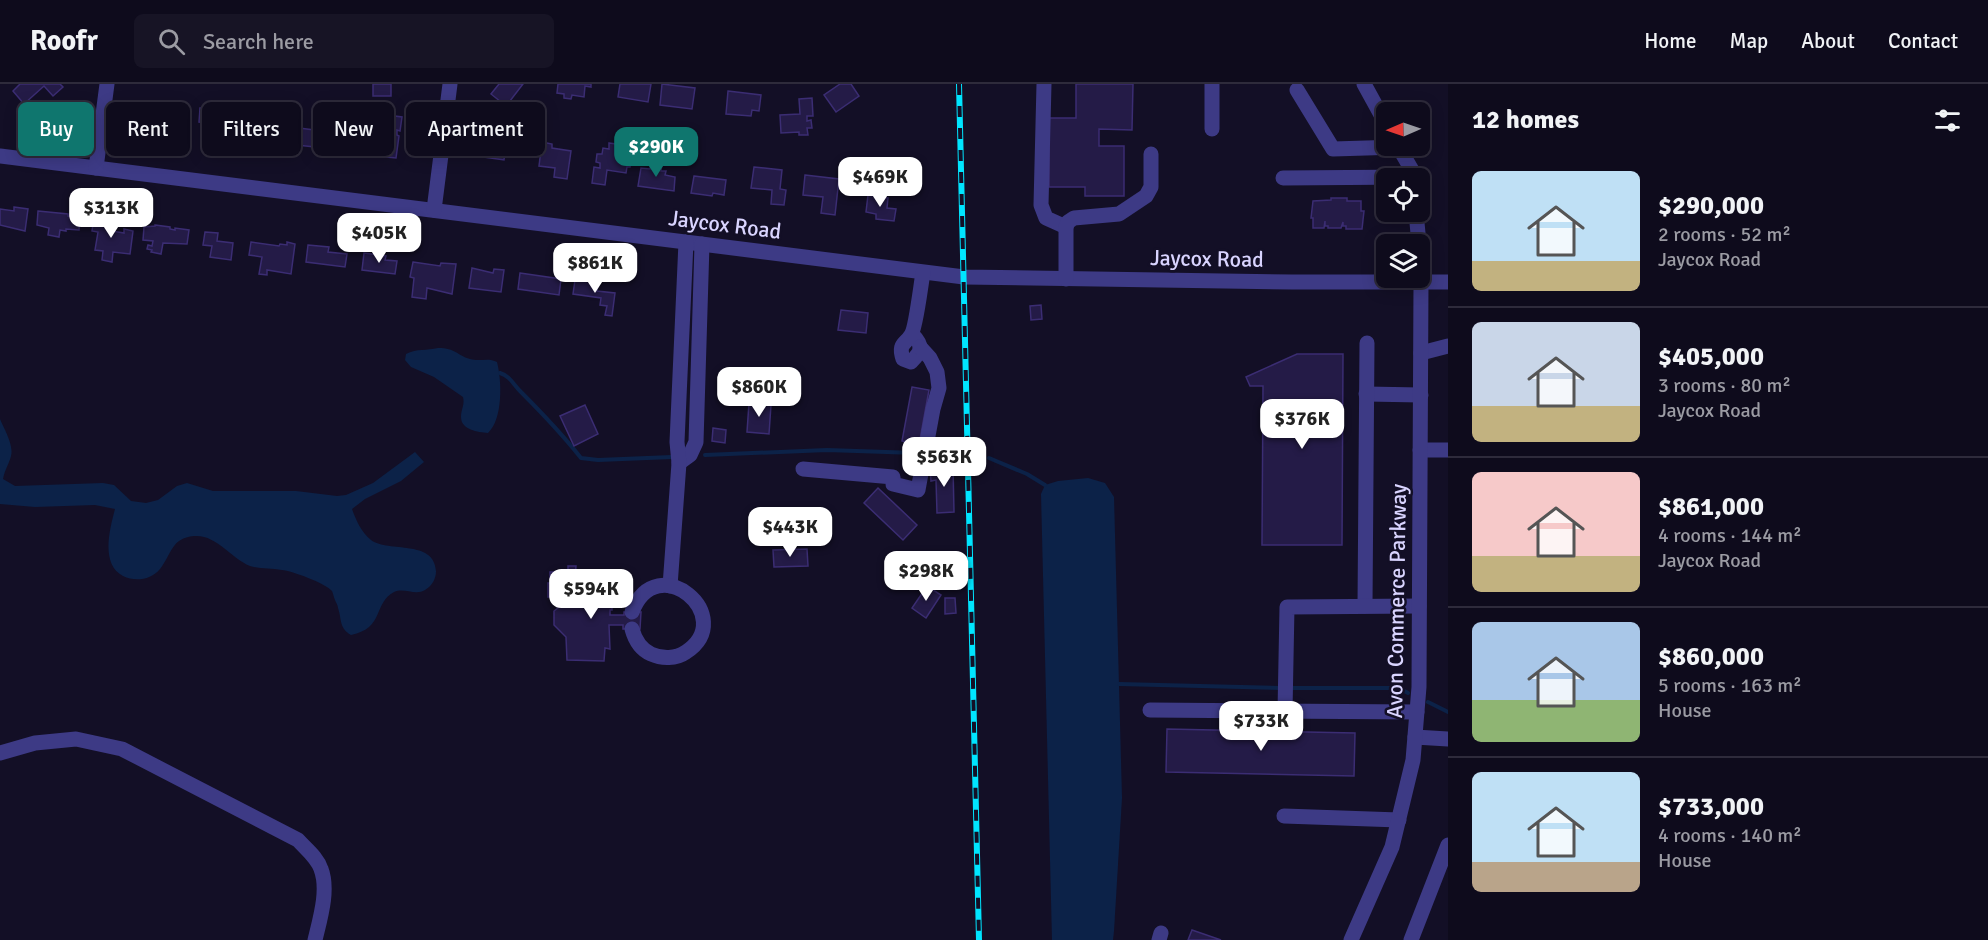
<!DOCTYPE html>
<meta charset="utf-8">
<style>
:root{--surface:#0e0b1c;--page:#171425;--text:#f1f3f6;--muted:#9b9ba3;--line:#2e2b3b;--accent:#0f766e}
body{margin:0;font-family:Signika,sans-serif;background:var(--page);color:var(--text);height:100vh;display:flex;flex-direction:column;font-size:22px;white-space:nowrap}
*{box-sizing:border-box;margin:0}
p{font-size:20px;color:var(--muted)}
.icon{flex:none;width:33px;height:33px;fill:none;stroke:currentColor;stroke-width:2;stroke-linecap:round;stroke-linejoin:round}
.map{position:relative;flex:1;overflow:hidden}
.panel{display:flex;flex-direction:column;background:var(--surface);width:540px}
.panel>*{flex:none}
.banner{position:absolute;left:18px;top:18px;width:570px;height:54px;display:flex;gap:12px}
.needle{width:39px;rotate:268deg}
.controls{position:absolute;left:1376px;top:18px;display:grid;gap:12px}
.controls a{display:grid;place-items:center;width:54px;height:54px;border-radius:9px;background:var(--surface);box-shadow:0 3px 15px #0003,0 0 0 2px var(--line);font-size:30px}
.price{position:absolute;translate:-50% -51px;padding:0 14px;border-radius:12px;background:#fff;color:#222;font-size:20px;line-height:39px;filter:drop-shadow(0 2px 3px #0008)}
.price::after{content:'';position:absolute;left:50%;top:36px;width:18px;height:14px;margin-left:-9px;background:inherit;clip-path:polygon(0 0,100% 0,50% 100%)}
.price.current{background:var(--accent);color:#fff}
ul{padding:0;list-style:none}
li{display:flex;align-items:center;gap:18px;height:150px;padding:0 24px}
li+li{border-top:2px solid var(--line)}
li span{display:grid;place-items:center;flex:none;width:168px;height:120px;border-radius:9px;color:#555}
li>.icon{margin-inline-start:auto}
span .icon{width:72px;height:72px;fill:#fffc;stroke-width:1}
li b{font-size:26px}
h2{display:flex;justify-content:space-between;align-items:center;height:72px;padding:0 24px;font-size:26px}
.tag{padding:0 21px;border-radius:9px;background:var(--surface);box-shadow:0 3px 15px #0003,0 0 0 2px var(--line);font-size:21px;line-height:54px}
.tag.current{background:var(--accent);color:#fff}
header{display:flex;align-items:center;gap:36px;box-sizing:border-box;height:84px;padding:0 30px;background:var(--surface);border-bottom:2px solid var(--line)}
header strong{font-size:28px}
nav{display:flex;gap:33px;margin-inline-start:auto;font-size:21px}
.search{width:420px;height:54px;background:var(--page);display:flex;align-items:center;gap:15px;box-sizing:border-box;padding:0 21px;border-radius:9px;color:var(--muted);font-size:22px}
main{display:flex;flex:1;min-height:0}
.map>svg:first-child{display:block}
.water{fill:#0c2248}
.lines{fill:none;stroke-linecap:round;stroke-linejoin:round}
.stream{stroke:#0c2248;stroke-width:4}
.building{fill:#241b47;stroke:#3b2d73;stroke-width:1.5}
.minor{stroke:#3d3a85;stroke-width:15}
.rail-casing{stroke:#00e5ff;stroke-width:6}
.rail{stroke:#130f26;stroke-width:4;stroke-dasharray:11;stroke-linecap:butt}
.labels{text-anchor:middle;stroke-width:5;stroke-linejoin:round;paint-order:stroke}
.street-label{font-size:22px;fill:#d9d4ff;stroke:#130f26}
</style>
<header>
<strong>Roofr</strong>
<div class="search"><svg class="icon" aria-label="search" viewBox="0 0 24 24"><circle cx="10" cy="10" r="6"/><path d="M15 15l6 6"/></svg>Search here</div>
<nav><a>Home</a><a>Map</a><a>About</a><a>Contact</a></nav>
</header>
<main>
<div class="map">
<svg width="1448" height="856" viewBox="0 0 1448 856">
<rect width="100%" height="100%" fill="#130f26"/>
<!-- water -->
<g class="water">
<path d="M438 264C456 264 456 271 470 275 480 278 488 273 497 278 502 297 503 335 488 349 478 348 461 346 461 333 461 325 465 321 463 313L434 293 411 283 405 276 406 270C417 264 427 267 438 264Z"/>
<path d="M0 335C4 345 14 361 11 372 9 380 5 385 3 395L15 402 103 399 114 401 131 417 146 419 158 416 177 402 187 399 213 407H296L337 412 346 411 373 399 415 368 424 378 401 397 365 415 352 425C356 436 361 448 371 456 389 469 434 455 436 487 436 495 432 502 425 506 415 512 404 503 394 508 373 519 385 544 351 551 339 544 342 536 338 524 338 521 336 519 335 516 334 514 333 509 332 507 325 499 292 487 282 486 271 484 259 485 250 482 231 474 216 450 194 452 171 454 172 470 160 485 151 496 135 498 123 492 100 480 110 444 115 425L95 421 35 423 0 420Z"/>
<path d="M1088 394 1105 399 1114 413 1122 714 1114 847 1113 856H1052L1041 410 1045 401 1058 397Z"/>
</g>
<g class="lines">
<!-- stream -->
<g class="stream">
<path d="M500 289C510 292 513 300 520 307 542 329 562 350 581 374L598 376 672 373"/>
<path d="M936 369 955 371"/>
<path d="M705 371 827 366 916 369"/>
<path d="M989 374 1027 390 1045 401"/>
<path d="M1119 600 1282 604"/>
<path d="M1290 604H1399L1408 609"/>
<path d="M1428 618 1448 628"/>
</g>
</g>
<!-- building -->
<g class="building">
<path d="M20 0H60L63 3 53 12 44 2 24 20 13 7Z"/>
<rect x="373" y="0" width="18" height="12"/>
<path d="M499 0H523L506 22 491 10Z"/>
<path d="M558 0H591V3L585 2 584 13 572 11 571 15 564 14V10L557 9Z"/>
<path d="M620 0H651L648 18 618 13Z"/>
<path d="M662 0 695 4 692 25 660 21Z"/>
<path d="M840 0H851L859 12 836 28 824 11Z"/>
<path d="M1076 0H1133L1132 46 1099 45V62H1124V112H1085V103H1049V34H1076Z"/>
<path d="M728 7 761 11 759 27 752 26 751 32 726 30Z"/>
<path d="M812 14 813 32H807V37L811 36 812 44H807L808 51H799V48L781 49 780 31 800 30 799 15Z"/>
<path d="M148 22 179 26 177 42 159 40 158 45 145 43Z"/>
<path d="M200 24 234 28 231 52 207 50 208 39 199 38Z"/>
<path d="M387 31 402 33 400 47 397 46V51L399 52 396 74 376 72 380 37 386 38Z"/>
<path d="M250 35 281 39 279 59 261 57V53L248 51Z"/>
<path d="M494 40 508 41 504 76 484 73 487 50H492Z"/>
<path d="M299 44 322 47 321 51 335 53 333 65 297 61Z"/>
<path d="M542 58 552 60V64L571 67 567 95 554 93 555 84 539 82Z"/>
<path d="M609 59 623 61 622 67 632 68 630 83H627L626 89 607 86 605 101 592 99 594 83 600 84V79L596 78 597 70H602L603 64 609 65Z"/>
<path d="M651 78 662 79 661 87H666L665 91 675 93 674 107 638 102 641 84 650 85Z"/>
<path d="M754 83 782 86 780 105 786 106 784 121 771 120 772 106 751 104Z"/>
<path d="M805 91 839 95 835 131 821 129 823 113 803 111Z"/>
<path d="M694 92 726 96 724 111 713 109 712 112 691 109Z"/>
<path d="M868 111 888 114 887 124 896 125 894 137 876 135V130L866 128Z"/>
<path d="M1331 114H1347V117H1361V127H1364L1362 145H1346V142H1343V138L1341 144H1328V142H1325V137L1324 144H1313V134H1311L1313 117 1331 116Z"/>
<path d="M14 123 28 125 25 147 0 141V125L14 127Z"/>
<path d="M38 127 68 130V132L80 133 79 146 66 145V147L60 146 59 153 48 151 49 144 37 141Z"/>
<path d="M94 134 113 137 112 147 124 149V145L133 147 130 170 113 168 112 178 102 176 103 167 95 166 98 148 92 147Z"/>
<path d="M155 141 170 143V145L175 146V144L189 146 187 160 163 159 161 170 151 168 152 166 147 165 148 161 152 162 153 157 143 156 144 143 155 142Z"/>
<path d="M205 148 218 149 217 157 233 159 231 176 210 173 212 162 203 161Z"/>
<path d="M251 158 279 162 280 160 287 161V158L295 160 291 190 267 186V191L259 190 262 173 249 171Z"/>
<path d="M308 161 329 163 328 168 347 170 345 183 306 178Z"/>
<path d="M364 169 386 172 385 176 397 177 395 190 362 186Z"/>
<path d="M413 178 440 182 441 179 456 180 452 210 427 204 426 215 412 213 414 194 410 193Z"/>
<path d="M472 184 493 189 494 185 504 186 501 208 469 204Z"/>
<path d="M520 189 561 195 559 211 518 205Z"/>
<path d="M582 195 599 197 597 207 615 209 612 232 605 231 607 222 600 221 601 214 573 210 575 196 582 197Z"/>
<path d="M1041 221 1042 235 1031 236 1030 222Z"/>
<path d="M841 226 868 229 866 249 838 246Z"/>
<path d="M1297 270H1343L1342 461H1262L1263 302H1250L1246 293Z"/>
<path d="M912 303 929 306 919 361 902 357Z"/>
<path d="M749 319 771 321 769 350 747 348Z"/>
<path d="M585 321 598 350 574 362 560 332Z"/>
<path d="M713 344 726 346 725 359 712 357Z"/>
<path d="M953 382 954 428 937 429 936 396 931 397 930 383Z"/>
<path d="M878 404 917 441 903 456 864 419Z"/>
<path d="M807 465 808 482 774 483 773 466Z"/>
<path d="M568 482H576L575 495H568Z"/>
<path d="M550 488H561L562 496H550Z"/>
<path d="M594 491H606L605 507 612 508V526H610V531H624V528H641L640 545H623V541H609L610 565 605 564 604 577 567 576 566 553 554 541V527L567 517 568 506H580V494H594Z"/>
<path d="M548 499H565L564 513H548Z"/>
<path d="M927 502 941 511 926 534 912 524Z"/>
<path d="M945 514H955L956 529 945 530Z"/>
<path d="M1167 645 1355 649 1354 692 1166 688Z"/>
<path d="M1192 846 1221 856H1188Z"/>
</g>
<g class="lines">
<!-- minor -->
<g class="minor">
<path d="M1044 0 1041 121 1046 134 1066 143"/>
<path d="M1212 0V45"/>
<path d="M1364 0 1386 40"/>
<path d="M1297 6 1333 65 1399 63"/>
<path d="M1398 62 1413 88V94"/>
<path d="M0 72 964 193 1292 198H1448"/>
<path d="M96 84 107 0"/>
<path d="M1283 94 1413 93"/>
<path d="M434 126 450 0"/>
<path d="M1416 128 1419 160"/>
<path d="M1066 195V143L1068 138 1074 134 1119 130 1146 112 1151 103V70"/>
<path d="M912 250C924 262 922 267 911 278L903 275C898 259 905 261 911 251 916 244 921 199 923 189"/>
<path d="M1421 269 1448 262"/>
<path d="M1366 310 1421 311"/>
<path d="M1420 366H1448"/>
<path d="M679 379 690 371 696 358 702 160"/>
<path d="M803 385 893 393V400L918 406 933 325 939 304 937 288 930 274 920 263"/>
<path d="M670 502 679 379 677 358 686 158"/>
<path d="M1365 522 1367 259"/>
<path d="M632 545C635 556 640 565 651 570 662 575 676 575 686 568 739 533 657 463 632 528"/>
<path d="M1150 626 1417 628"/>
<path d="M1285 627 1287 523 1419 522"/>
<path d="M1415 653 1448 655"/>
<path d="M0 669 35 659 76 655 122 665 298 756C306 765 317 773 321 785 329 806 320 835 315 856"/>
<path d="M1284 732 1399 736"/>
<path d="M1159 856 1161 849"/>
<path d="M1351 856 1392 763 1413 676 1419 603 1421 198 1419 167"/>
<path d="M1411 856 1448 761"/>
</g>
<!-- rail casing -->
<g class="rail-casing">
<path id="rail" d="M959 0 979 856"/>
</g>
<!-- rail -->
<use href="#rail" class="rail"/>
</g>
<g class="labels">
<!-- street labels -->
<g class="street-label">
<text transform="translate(725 140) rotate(7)" y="8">Jaycox Road</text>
<text transform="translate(1207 174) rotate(1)" y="8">Jaycox Road</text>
<text transform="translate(1396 517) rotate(-89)" y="8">Avon Commerce Parkway</text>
</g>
</g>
</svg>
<div class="controls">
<a><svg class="needle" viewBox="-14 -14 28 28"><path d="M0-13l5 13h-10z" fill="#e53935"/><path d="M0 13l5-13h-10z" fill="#9b9ba3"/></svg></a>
<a><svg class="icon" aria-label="locate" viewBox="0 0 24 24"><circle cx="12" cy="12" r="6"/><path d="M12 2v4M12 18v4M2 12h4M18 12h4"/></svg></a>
<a><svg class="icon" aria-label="layers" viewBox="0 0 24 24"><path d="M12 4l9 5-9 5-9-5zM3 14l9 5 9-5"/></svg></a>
</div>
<b class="price current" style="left:656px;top:94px">$290K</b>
<b class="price" style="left:880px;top:124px">$469K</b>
<b class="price" style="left:111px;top:155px">$313K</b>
<b class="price" style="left:379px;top:180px">$405K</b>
<b class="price" style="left:595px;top:210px">$861K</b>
<b class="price" style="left:759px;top:334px">$860K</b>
<b class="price" style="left:1302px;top:366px">$376K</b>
<b class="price" style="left:944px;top:404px">$563K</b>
<b class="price" style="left:790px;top:474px">$443K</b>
<b class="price" style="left:926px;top:518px">$298K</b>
<b class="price" style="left:591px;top:536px">$594K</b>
<b class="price" style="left:1261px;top:668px">$733K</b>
<div class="banner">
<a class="tag current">Buy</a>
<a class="tag">Rent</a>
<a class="tag">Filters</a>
<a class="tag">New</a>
<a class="tag">Apartment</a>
</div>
</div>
<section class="panel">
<h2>12 homes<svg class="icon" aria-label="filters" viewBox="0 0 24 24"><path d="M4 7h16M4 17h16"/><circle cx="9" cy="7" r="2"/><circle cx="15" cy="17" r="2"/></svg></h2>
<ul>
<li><span style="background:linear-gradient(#bfe0f5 75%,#c2b280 0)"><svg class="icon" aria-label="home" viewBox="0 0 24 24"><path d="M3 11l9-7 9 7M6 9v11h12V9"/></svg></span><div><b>$290,000</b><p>2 rooms · 52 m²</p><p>Jaycox Road</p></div></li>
<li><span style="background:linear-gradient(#c9d6e8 70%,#c2b280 0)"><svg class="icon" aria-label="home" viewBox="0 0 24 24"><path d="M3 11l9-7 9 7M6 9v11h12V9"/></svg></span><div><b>$405,000</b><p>3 rooms · 80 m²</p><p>Jaycox Road</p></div></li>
<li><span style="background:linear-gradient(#f6c9c9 70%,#c2b280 0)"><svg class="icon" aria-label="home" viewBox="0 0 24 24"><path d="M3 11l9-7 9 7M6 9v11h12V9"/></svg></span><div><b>$861,000</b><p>4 rooms · 144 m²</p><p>Jaycox Road</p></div></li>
<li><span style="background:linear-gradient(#a9c7e8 65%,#8fb573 0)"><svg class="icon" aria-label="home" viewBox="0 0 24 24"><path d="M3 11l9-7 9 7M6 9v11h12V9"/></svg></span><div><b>$860,000</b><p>5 rooms · 163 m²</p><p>House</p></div></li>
<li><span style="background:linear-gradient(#bfe0f5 75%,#b9a48a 0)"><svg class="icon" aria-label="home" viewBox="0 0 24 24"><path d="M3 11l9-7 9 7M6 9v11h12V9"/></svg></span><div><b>$733,000</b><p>4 rooms · 140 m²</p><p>House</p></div></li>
</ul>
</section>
</main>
